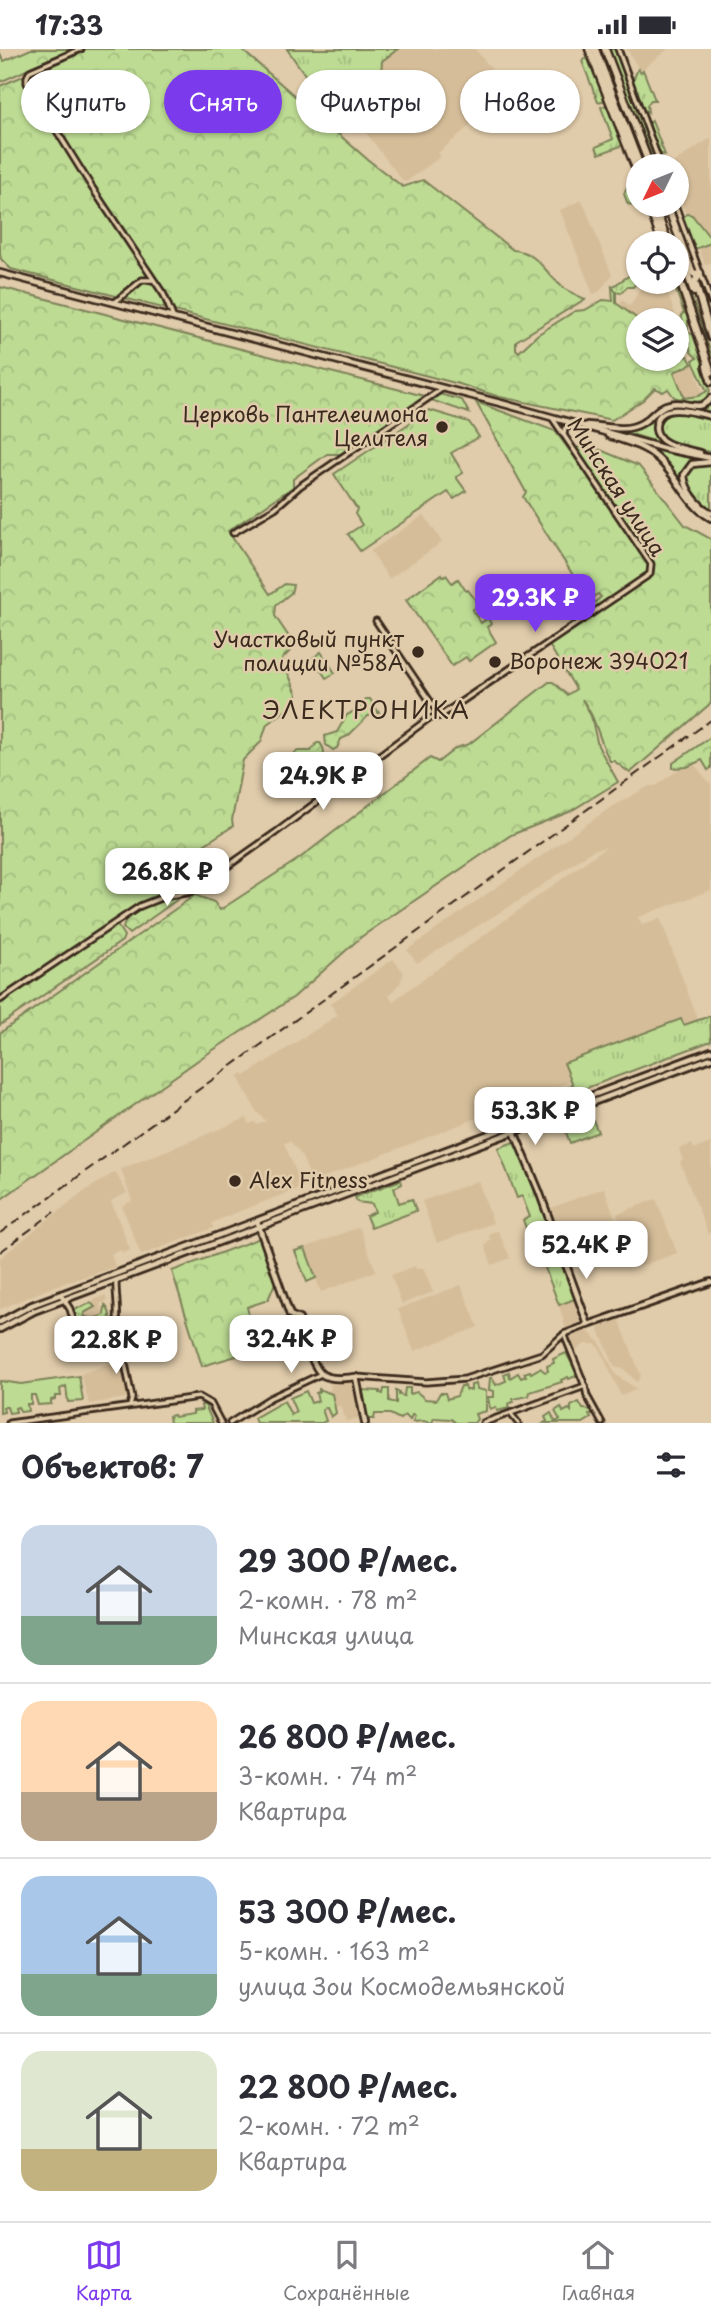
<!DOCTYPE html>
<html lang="ru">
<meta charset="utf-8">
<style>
:root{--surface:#fff;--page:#f2f2f3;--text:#2b2b33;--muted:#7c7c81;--line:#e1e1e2;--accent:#7c3aed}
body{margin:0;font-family:"Playpen Sans",sans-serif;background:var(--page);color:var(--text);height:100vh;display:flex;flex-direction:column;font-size:26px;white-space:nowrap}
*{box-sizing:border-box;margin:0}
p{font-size:23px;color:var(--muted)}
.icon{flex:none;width:38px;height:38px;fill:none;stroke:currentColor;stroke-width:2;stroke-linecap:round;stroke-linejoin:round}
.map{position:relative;height:1374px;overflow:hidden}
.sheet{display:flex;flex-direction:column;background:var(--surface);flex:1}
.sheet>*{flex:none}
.top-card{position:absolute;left:21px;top:21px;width:670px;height:63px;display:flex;gap:14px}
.needle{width:46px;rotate:227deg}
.tools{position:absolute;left:626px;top:105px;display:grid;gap:14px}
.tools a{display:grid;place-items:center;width:63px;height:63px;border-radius:50%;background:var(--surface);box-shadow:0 2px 5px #0004;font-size:35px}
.price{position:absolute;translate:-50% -60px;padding:0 16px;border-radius:14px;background:#fff;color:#222;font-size:23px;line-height:46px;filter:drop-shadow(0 2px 4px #0008)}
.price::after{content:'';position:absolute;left:50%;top:42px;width:21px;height:16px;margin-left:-10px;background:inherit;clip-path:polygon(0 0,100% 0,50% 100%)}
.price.current{background:var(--accent);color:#fff}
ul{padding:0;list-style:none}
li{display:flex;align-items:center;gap:21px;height:175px;padding:0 21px}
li+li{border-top:2px solid var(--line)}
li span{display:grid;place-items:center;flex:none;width:196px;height:140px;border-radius:21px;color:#555}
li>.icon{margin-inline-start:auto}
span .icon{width:84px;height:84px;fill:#fffc;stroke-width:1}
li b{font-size:30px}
h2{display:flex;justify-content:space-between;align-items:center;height:84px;padding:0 21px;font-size:30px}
.pill{padding:0 24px;border-radius:32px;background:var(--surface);box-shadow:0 2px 5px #0004;font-size:24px;line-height:63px}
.pill.current{background:var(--accent);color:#fff}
.status{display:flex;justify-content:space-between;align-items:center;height:49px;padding:0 35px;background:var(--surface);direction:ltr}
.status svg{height:19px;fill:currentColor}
.dock{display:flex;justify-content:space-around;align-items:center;height:98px;border-top:2px solid var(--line);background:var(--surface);font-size:19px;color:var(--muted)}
.dock a{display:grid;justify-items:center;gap:4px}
.dock .current{color:var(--accent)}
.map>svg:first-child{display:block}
.built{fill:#d5bd99}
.grass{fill:url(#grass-tufts);stroke:#7c8258;stroke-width:2}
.forest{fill:url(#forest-crowns);stroke:#7c8258;stroke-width:2}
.garden{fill:#bddb93;stroke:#7c8258;stroke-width:2}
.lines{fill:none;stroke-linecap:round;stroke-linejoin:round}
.street-casing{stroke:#3b2a1e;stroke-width:9}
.secondary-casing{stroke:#3b2a1e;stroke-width:10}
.primary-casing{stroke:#3b2a1e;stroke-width:11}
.street{stroke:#e0cbaa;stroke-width:3.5}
.secondary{stroke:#e0cbaa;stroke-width:4.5}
.primary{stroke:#e0cbaa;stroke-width:6}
.rail{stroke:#3b2a1e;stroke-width:2;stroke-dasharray:10 5;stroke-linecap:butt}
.poi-dot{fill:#3b2a1e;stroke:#e0cbaa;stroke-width:2.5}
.labels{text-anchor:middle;stroke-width:5;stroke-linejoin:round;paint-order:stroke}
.poi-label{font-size:21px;fill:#3b2a1e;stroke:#e0cbaa;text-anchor:end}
.street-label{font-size:21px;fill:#3b2a1e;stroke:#e0cbaa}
.quarter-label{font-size:24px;letter-spacing:2px;fill:#3b2a1e;stroke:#e0cbaa}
</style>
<div class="status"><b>17:33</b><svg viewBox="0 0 49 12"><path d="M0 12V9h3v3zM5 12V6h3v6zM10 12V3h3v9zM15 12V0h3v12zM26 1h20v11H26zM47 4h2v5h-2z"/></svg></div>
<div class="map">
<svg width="711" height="1374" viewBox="0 0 711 1374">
<defs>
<pattern id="grass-tufts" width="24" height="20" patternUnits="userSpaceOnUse" patternTransform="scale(1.75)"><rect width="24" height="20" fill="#bddb93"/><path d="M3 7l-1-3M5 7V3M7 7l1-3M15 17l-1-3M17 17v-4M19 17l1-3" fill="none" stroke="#a3bc7e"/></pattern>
<pattern id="forest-crowns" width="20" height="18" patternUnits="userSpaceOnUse" patternTransform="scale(1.75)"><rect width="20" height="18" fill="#bddb93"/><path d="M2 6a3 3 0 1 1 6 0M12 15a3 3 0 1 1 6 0" fill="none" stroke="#a3bc7e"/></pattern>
</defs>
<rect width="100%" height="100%" fill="#e0cbaa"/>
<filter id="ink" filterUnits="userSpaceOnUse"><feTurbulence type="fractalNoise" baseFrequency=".0143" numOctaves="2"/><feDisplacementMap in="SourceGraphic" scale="14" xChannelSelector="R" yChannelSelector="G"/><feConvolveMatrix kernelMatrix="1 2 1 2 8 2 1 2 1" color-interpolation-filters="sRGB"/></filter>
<g filter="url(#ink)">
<!-- built -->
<g class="built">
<path d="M398 0H475L514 47 481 67 438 104 440 108 406 133 403 132 363 80 357 84 321 55 380 50 382 12Z"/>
<path d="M627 0H668L640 22Z"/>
<path d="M711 89V213L705 216 677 141V117H668Z"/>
<path d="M582 151 612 226 599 243 593 245 560 161Z"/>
<path d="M657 233H664L682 286 677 271H641L620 257 622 251 630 257 639 242 656 236Z"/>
<path d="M693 315 702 342 697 346 684 348 674 323Z"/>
<path d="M424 466 442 493 389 530 371 502Z"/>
<path d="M691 711 711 736V841L638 868 642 876 660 869 698 971 684 977 681 970 565 1014 569 1033 315 1132H312L301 1106 290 1092 284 1094 302 1138 225 1168 212 1174 213 1179 141 1206 122 1157 132 1152 121 1120 247 1069 249 1075 255 1073 256 1076 266 1072 257 1063 238 1028 243 1024 245 1027 338 966 330 955 393 910 404 924 400 934 389 946 393 952 606 798 593 801 525 848 417 914 407 901 607 761 649 737H656Z"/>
<path d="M711 1094V1184L708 1185 680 1113 683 1111 679 1100 692 1095 694 1100Z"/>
<path d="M115 1123 127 1144 111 1152 130 1201 123 1204 121 1201 111 1205 115 1218 55 1237 0 1260V1209L79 1146Z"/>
<path d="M478 1132 493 1174 437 1194 422 1152Z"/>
<path d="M604 1139 618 1177 565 1197 551 1159Z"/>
<path d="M656 1150 677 1204 638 1218 617 1165Z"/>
<path d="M359 1178 376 1222 321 1243 305 1199Z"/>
<path d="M498 1182 510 1209 492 1216 485 1197 490 1191 489 1184Z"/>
<path d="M415 1217 416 1220 423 1219 433 1243 402 1255 391 1226Z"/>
<path d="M461 1236 478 1278 414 1302 398 1260Z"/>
<path d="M105 1246 107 1252 100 1255 104 1266 84 1273 79 1258Z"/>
<path d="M575 1250 582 1275 566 1281 559 1256Z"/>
<path d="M619 1270 641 1327 637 1333 624 1320 615 1318 598 1279Z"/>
<path d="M587 1281 600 1294 616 1326 637 1340 621 1347 601 1302 596 1295H585L573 1304 567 1289Z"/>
<path d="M119 1311 131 1348 89 1355 81 1325Z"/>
<path d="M354 1333 361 1369 346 1372 341 1357 334 1358 329 1341 331 1340 330 1335Z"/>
</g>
<!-- grass -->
<g class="grass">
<path d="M287 0H398L382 12 380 40 322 50Z"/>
<path d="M599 0H600L646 117H644Z"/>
<path d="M609 0H615L659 117H655Z"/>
<path d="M589 8 606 51 598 53 582 12Z"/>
<path d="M638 20 641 23 643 21 655 51H651L647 56 648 63 641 59 632 33Z"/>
<path d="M607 56 610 57 624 93 621 97 599 105 596 98 613 90 601 58Z"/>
<path d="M652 72 665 106 658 104 648 76Z"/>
<path d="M638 133 639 156H646L645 158 628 155 624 145 626 140Z"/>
<path d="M687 165 692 166 711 190V194L695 200 682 169Z"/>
<path d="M677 206 711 304V310L677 211Z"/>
<path d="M639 220V230L633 238H627L621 244 616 243 612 238Z"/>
<path d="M669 233H675L688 271V283L693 286 710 335 709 349 699 356 683 354 684 349 698 347 707 342 694 315 693 311 697 309 691 303 681 266 684 264 674 236 670 237Z"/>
<path d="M439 345 462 351 469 364 431 351Z"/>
<path d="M711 352V366L673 359 657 368 654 376 664 395 618 381C640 382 649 362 668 357 684 353 698 366 711 352Z"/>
<path d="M429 361 469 373 479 388 451 404 463 424 456 428 466 442 454 450 448 443 360 502 348 485 362 476 355 465 357 460 334 425Z"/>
<path d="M672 363 711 369V403C697 400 658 398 658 378 657 370 665 365 672 363Z"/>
<path d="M645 398 698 411 689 414 682 424 684 435 695 454 676 428Z"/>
<path d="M698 415 711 417V462C699 453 684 439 686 423Z"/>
<path d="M710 967 711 992 568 1046 566 1039 573 1036 564 1014 681 970 684 976Z"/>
<path d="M590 1064 598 1083 570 1094 563 1075Z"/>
<path d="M516 1092 575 1250 559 1256 539 1203 536 1204 523 1171 530 1168 522 1147 517 1149 498 1099Z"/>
<path d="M401 1131 402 1135 394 1139 399 1154 412 1150 416 1162 371 1179 366 1167 375 1163 372 1155 357 1153 355 1148Z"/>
<path d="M305 1199 316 1229 307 1233 295 1202Z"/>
</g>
<!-- forest -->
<g class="forest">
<path d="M31 0H74L0 33V5L4 12Z"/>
<path d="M86 0H241L367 110 403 138 423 131 513 201C538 202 547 227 565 240 571 244 579 247 585 250L516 292V300L519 303 537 286 575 262 585 261 603 251 613 252 612 238 616 243V254L639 271V310H677V308L688 307 692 315 674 323 684 348 680 350 674 348 668 340 663 343 655 339 643 351 612 371 500 348 459 335 11 220 1 210 0 205V37Z"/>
<path d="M0 238 428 348 342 405H327L293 430V438L228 482 270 545 285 535 293 536 291 544 276 556 275 567 295 597 282 610 297 645 296 654 267 675 261 693 243 711 232 771 233 777 185 808 199 835 129 885 123 879 126 870 119 872 117 876 124 887 122 892 0 976Z"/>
<path d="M476 353 555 382 570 402 581 397 598 400 639 417 685 476 711 490V654L630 724 614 712H610C599 692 596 668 582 650L591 667 598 697 618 733 569 763 511 786 361 888 294 948 201 1009 0 1151V984L195 846 214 853 220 861 300 809 430 709 438 713 456 699 469 695 549 633H553L567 646 576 640 549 596 653 523 650 510 647 512 649 520 645 527 595 561 592 556 601 548 598 545 588 551 583 543 587 540 573 526 523 448 526 443Z"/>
<path d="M442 525 444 528 446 526 452 534 458 530 466 542 468 541 479 556 472 561 481 574 488 569 491 575 487 578 496 593 469 612 466 608 452 617 406 551Z"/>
<path d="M366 650H370L379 664 368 667 348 687 341 690 337 699 333 701 326 696 325 687 337 683 347 666 358 660Z"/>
<path d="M711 688V719L708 721 702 711 687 718 673 719V714Z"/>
<path d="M317 694H320C335 711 303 725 290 730L282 744 278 746 272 741C270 722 277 727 287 716L289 708 298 702H311Z"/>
<path d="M260 1189 275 1234 268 1251 247 1258 257 1301 202 1317 172 1222Z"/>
<path d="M91 1254 95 1258 84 1264 85 1268C93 1270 97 1270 104 1266L105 1256C119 1271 104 1302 83 1292L82 1286 93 1283 95 1278 84 1274 77 1282 73 1265 76 1260Z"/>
</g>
<!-- garden -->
<g class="garden">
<path d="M321 603 335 624 326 629 313 609Z"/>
<path d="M566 1304 578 1326 569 1330 568 1328 561 1331 562 1333 530 1343 529 1347 513 1350V1353L508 1355 509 1359 497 1362 496 1358 490 1360 488 1348H494V1342L489 1341 490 1329H492L496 1336 506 1332 504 1325 509 1323 510 1329 518 1324 521 1329 526 1327 524 1324 530 1322 531 1324 540 1319 545 1323 548 1322 547 1317 554 1314 553 1310Z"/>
<path d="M79 1327 83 1352 68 1353 66 1337 60 1340 61 1347H55V1350L51 1351V1355L38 1356 35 1346H31V1355H27L28 1362 21 1363 18 1358 15 1359 16 1363 9 1364 7 1358H3L4 1363 0 1364V1332L21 1335Z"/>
<path d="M476 1335 477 1340 486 1342V1362L475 1365 477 1370 474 1374H456L451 1370 434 1369 432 1374 423 1372 413 1373 415 1367 412 1366 410 1371 405 1366 400 1370 390 1365H375L374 1370H370L366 1366 362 1341 380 1342V1344L383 1345 384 1340H389V1352L396 1354V1342L399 1343V1346L404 1347 405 1339H410V1345L417 1343 425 1350 436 1351 440 1344H445L447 1350 457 1347 461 1337H465L466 1341H471V1336Z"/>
<path d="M319 1340 332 1345 336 1364 331 1368 327 1359 322 1360 326 1372 322 1374H256L254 1369 284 1352 291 1366 296 1363 290 1349 306 1342 311 1354 318 1352 316 1344 319 1343Z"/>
<path d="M579 1353 583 1360 592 1361 593 1364 589 1366 591 1369 583 1374H544L547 1372 545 1368 551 1364 555 1373 560 1371 555 1362 561 1358 563 1363 569 1360 571 1362V1357Z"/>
<path d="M201 1356H205L213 1374H170L169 1367 173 1366 174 1368 193 1365V1362L202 1361Z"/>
</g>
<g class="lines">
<!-- street casing -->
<g class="street-casing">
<g id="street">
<path d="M81 0 30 22 27 28V34L91 137 164 246 173 268"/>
<path d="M618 0 661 117"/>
<path d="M675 156 711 253"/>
<path d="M115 253 142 231H153"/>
<path d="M564 385 565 379 575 375"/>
<path d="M233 484 275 459 300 437 443 339"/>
<path d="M376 572 440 667"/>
<path d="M0 951 140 857 163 848 191 843 275 784 428 670 440 667 650 525 651 515 553 370"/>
<path d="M61 1246 70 1260 80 1293C87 1299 93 1300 101 1298 126 1290 115 1252 116 1232"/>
<path d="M118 1280 132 1349 130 1357"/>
<path d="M564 1285 585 1337 587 1347 602 1374"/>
<path d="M356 1328 426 1333 465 1330 542 1305 564 1285 588 1276"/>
<path d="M511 1365 518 1374"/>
<path d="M9 1374 199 1348 211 1355 221 1374"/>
<path d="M230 1374 270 1349 321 1325"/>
<path d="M483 1374 585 1337"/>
</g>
</g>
<!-- secondary casing -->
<g class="secondary-casing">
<g id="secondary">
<path d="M0 224 504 355 666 400 711 409"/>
<path d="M706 317 711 333"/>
<path d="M587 376C605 377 626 384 642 374 652 368 658 357 670 355 686 351 699 365 711 349"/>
<path d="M608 386C624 392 642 396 655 407 677 424 686 456 711 469"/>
<path d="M700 404C689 401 672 399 662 391 658 387 655 382 656 376 659 351 697 364 711 367"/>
<path d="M711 413 692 415 684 426C685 441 698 457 711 464"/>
<path d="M513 1080 539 1142 588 1276 711 1233"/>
<path d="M258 1175 290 1266 299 1270C303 1283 312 1320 323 1326 333 1331 346 1329 356 1328L365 1374"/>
<path d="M0 1273 32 1256 711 1002"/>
<path d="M0 1280 34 1262 711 1009"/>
</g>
</g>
<!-- primary casing -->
<g class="primary-casing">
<g id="primary">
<path d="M589 0 639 127"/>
<path d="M595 0 640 117"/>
<path d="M605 0 650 117"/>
<path d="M649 156 662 194"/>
<path d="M654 156 668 194"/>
<path d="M667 156 692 223 695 225 700 224 695 233 711 288"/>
<path d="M681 207 694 243"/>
<path d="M677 223 711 323"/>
</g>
</g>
<!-- street -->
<use href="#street" class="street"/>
<!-- secondary -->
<use href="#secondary" class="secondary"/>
<!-- primary -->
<use href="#primary" class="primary"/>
<!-- rail -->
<g class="rail">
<path d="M0 1184 711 671"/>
<path d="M0 1203 54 1163"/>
</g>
</g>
</g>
<!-- markers -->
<g class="poi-dot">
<circle cx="442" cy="378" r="7"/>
<circle cx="418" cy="603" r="7"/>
<circle cx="495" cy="613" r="7"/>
<circle cx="235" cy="1132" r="7"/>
</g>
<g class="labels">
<!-- poi labels -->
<g class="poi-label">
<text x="428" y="373">Церковь Пантелеимона<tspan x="428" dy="24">Целителя</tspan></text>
<text x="404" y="598">Участковый пункт<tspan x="404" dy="24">полиции №58А</tspan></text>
<text x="509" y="620" text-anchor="start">Воронеж 394021</text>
<text x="249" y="1139" text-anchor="start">Alex Fitness</text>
</g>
<!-- street labels -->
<g class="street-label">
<text transform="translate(616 438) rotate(57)" y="7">Минская улица</text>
</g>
<!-- quarter labels -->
<g class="quarter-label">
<text x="367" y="670">ЭЛЕКТРОНИКА</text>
</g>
</g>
</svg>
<div class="tools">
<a><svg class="needle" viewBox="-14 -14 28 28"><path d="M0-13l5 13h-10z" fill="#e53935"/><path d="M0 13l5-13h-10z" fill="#7c7c81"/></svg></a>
<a><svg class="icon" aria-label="locate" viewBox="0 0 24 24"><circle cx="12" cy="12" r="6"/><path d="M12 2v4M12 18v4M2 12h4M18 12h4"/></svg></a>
<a><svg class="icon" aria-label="layers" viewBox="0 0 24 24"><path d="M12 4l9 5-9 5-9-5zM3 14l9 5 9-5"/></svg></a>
</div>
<b class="price current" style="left:535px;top:585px">29.3K ₽</b>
<b class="price" style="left:323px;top:763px">24.9K ₽</b>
<b class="price" style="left:167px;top:859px">26.8K ₽</b>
<b class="price" style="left:535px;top:1098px">53.3K ₽</b>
<b class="price" style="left:586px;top:1232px">52.4K ₽</b>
<b class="price" style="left:291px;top:1326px">32.4K ₽</b>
<b class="price" style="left:116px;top:1327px">22.8K ₽</b>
<div class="top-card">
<a class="pill">Купить</a>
<a class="pill current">Снять</a>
<a class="pill">Фильтры</a>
<a class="pill">Новое</a>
</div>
</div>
<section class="sheet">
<h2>Объектов: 7<svg class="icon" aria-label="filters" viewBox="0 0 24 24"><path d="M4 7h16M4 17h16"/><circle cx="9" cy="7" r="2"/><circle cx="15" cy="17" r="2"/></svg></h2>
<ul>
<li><span style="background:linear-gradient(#c9d6e8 65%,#7fa58c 0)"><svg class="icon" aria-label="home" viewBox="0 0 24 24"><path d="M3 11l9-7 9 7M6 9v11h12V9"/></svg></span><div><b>29 300 ₽/мес.</b><p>2-комн. · 78 m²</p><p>Минская улица</p></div></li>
<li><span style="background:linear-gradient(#ffd9b3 65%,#b9a48a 0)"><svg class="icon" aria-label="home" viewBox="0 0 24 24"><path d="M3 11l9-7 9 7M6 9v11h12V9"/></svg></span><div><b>26 800 ₽/мес.</b><p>3-комн. · 74 m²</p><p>Квартира</p></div></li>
<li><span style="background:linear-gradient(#a9c7e8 70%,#7fa58c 0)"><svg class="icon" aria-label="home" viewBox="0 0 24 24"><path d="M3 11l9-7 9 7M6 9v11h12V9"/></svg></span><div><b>53 300 ₽/мес.</b><p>5-комн. · 163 m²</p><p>улица Зои Космодемьянской</p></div></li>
<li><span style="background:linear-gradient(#dfe7d0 70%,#c2b280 0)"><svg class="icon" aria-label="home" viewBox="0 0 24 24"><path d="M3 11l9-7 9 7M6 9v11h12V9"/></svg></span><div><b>22 800 ₽/мес.</b><p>2-комн. · 72 m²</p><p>Квартира</p></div></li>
</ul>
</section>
<nav class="dock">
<a class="current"><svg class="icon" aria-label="map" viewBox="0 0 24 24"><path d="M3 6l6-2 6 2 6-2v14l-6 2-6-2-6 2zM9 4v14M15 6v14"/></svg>Карта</a>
<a><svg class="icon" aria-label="saved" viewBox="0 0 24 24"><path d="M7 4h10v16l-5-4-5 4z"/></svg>Сохранённые</a>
<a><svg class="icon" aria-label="home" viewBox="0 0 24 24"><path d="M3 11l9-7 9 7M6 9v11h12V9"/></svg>Главная</a>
</nav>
